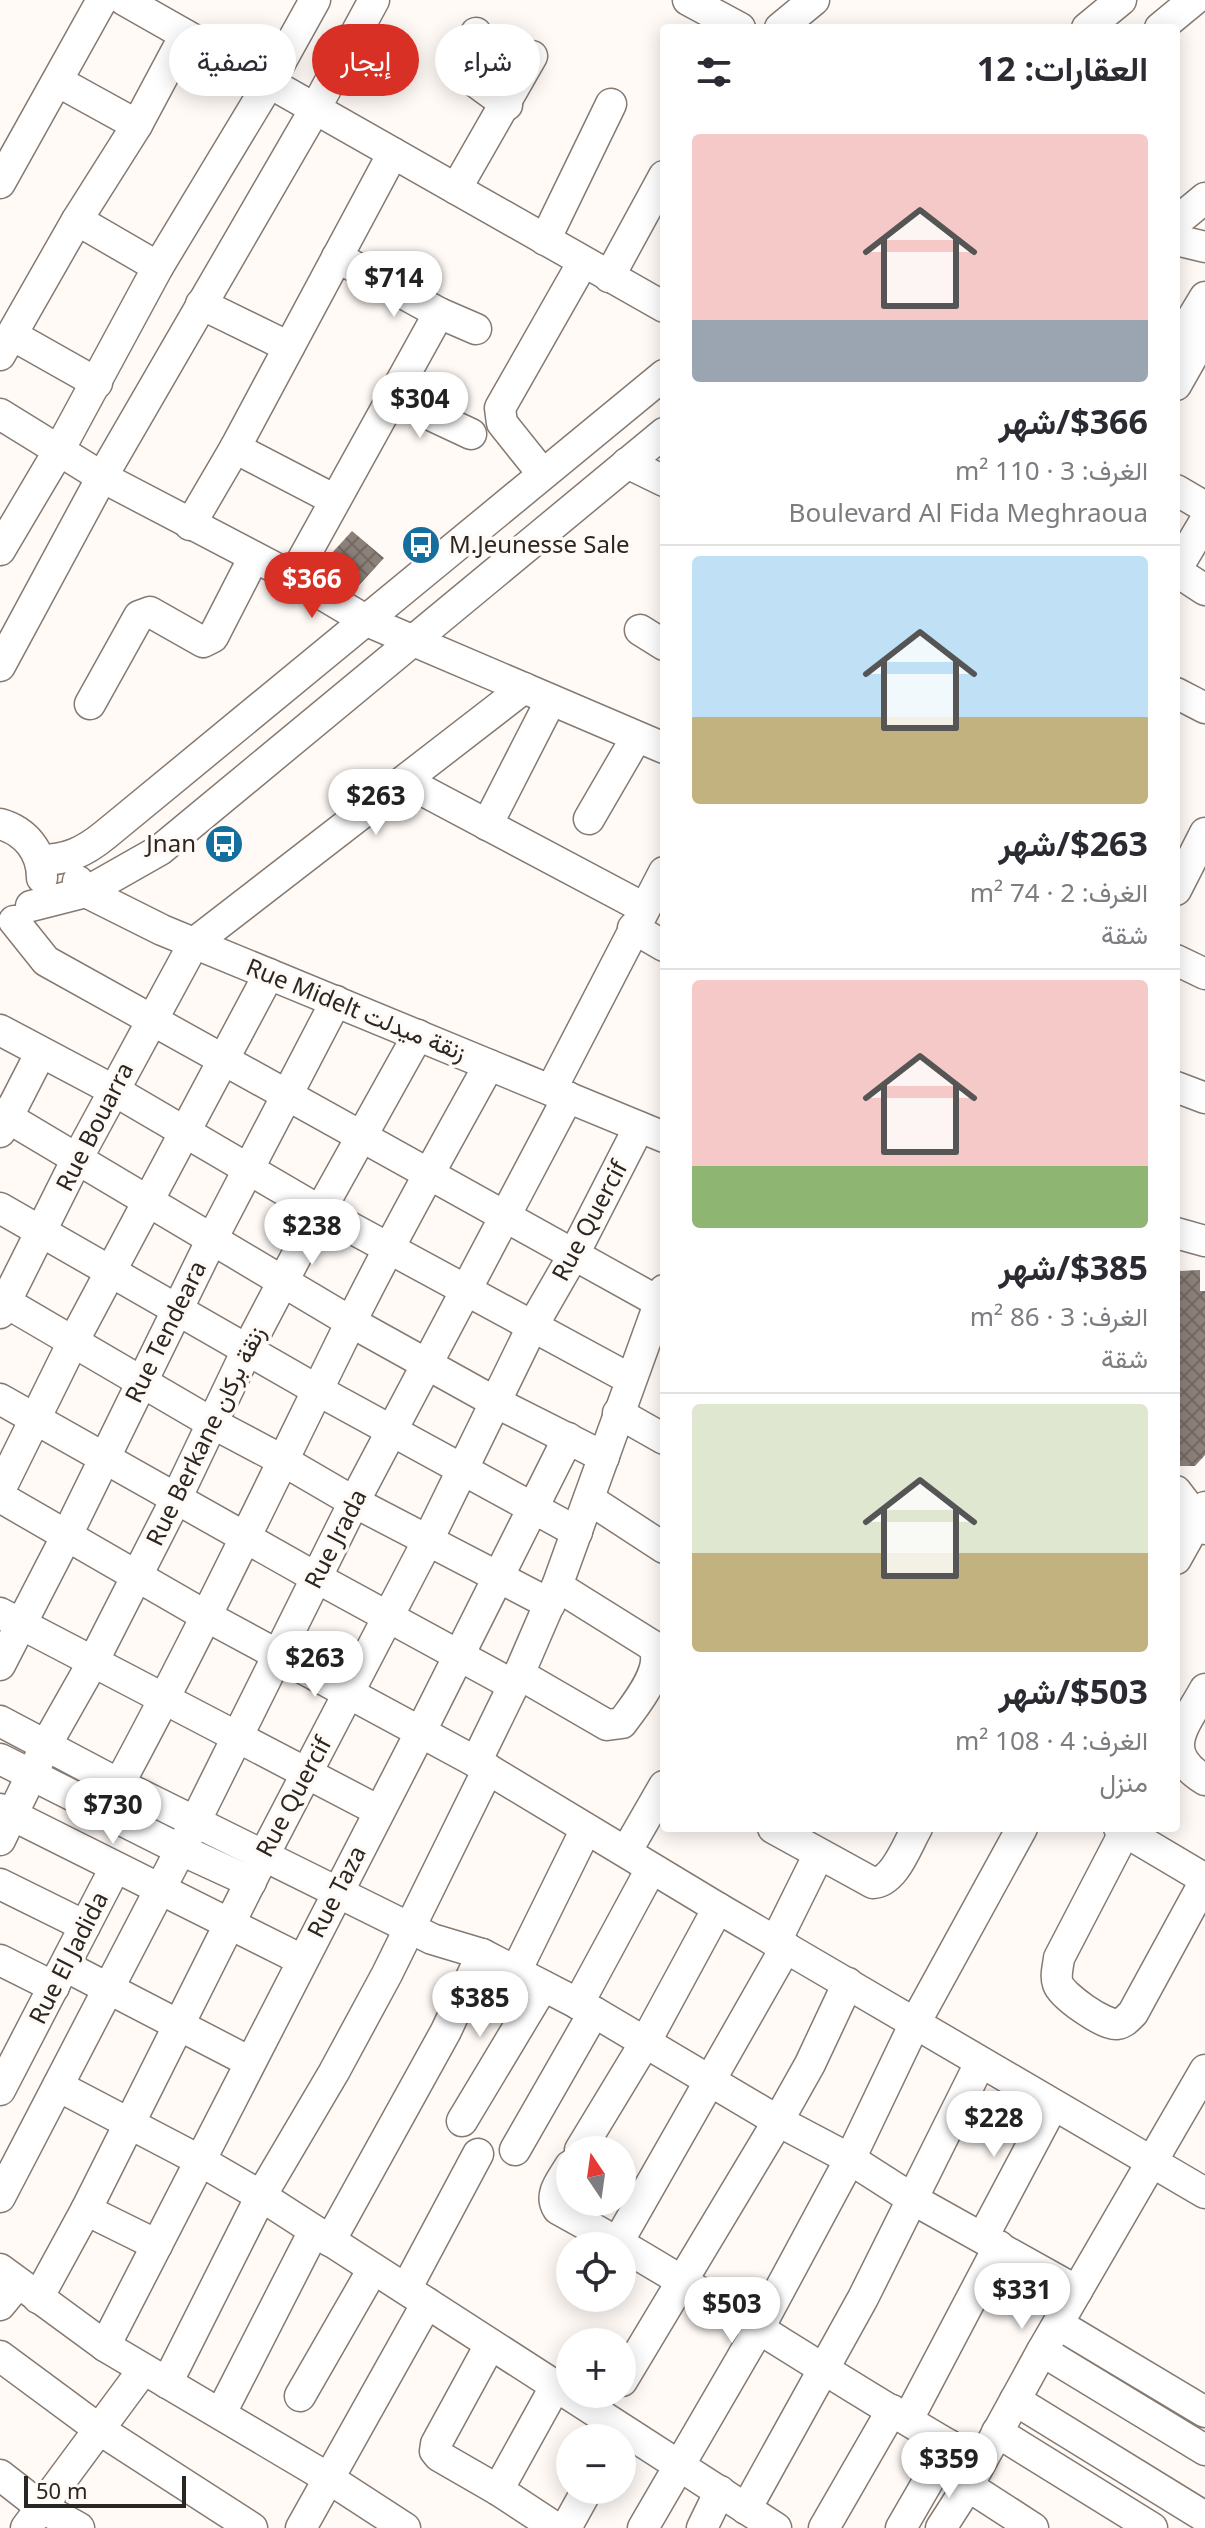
<!DOCTYPE html>
<html lang="ar">
<meta charset="utf-8">
<style>
:root{--surface:#fff;--page:#f2f2f3;--text:#2b2b33;--muted:#7c7c81;--line:#e1e1e2;--accent:#d93025}
body{margin:0;font-family:"Noto Sans",Vazirmatn,sans-serif;background:var(--page);color:var(--text);direction:rtl;height:100vh;display:flex;flex-direction:column;font-size:30px;white-space:nowrap}
*{box-sizing:border-box;margin:0}
p{font-size:26px;color:var(--muted)}
.icon{flex:none;width:44px;height:44px;fill:none;stroke:currentColor;stroke-width:2;stroke-linecap:round;stroke-linejoin:round}
.map{position:relative;flex:1;overflow:hidden;direction:ltr}
.drawer{position:absolute;left:660px;top:24px;width:520px;height:1808px;display:flex;flex-direction:column;background:var(--surface);border-radius:8px;box-shadow:0 4px 20px #0003;direction:rtl}
.drawer>*{flex:none}
.banner{position:absolute;left:24px;top:24px;width:516px;height:72px;direction:rtl;display:flex;gap:16px}
.needle{width:52px;rotate:347deg}
.fabs{position:absolute;left:556px;top:2136px;display:grid;gap:16px}
.fabs a{display:grid;place-items:center;width:80px;height:80px;border-radius:50%;background:var(--surface);box-shadow:0 4px 20px #0003;font-size:40px}
.scale{position:absolute;left:24px;bottom:20px;width:162px;box-sizing:border-box;padding-left:8px;border:4px solid #2a2622;border-top:0;font-size:22px;line-height:28px;white-space:nowrap;color:#2a2622;-webkit-text-stroke:6px #fffaf6;paint-order:stroke}
.price{position:absolute;translate:-50% -68px;padding:0 18px;border-radius:28px;background:#fff;color:#222;font-size:26px;line-height:52px;filter:drop-shadow(0 2px 4px #0008)}
.price::after{content:'';position:absolute;left:50%;top:48px;width:24px;height:18px;margin-left:-12px;background:inherit;clip-path:polygon(0 0,100% 0,50% 100%)}
.price.current{background:var(--accent);color:#fff}
ul{padding:0;list-style:none}
li{display:grid;align-content:center;gap:16px;height:424px;padding:0 32px}
li+li{border-top:2px solid var(--line)}
li span{display:grid;place-items:center;height:248px;border-radius:8px;color:#555}
li>.icon{margin-inline-start:auto}
span .icon{width:144px;height:144px;fill:#fffc;stroke-width:1}
li b{font-size:34px}
h2{display:flex;justify-content:space-between;align-items:center;height:96px;padding:0 32px;font-size:34px}
.chip{padding:0 28px;border-radius:36px;background:var(--surface);box-shadow:0 4px 20px #0003;font-size:28px;line-height:72px}
.chip.current{background:var(--accent);color:#fff}
.map>svg:first-child{display:block}
.building{fill:url(#building-cross-hatch)}
.lines{fill:none;stroke-linecap:round;stroke-linejoin:round}
.minor-casing{stroke:#857a72;stroke-width:33}
.minor{stroke:#fff;stroke-width:30}
.labels{text-anchor:middle;stroke-width:7;stroke-linejoin:round;paint-order:stroke}
.poi-label{font-size:24px;fill:#2a2622;stroke:#fffaf6;text-anchor:start}
.street-label{font-size:24px;fill:#2a2622;stroke:#fffaf6}
</style>
<div class="map">
<svg width="1205" height="2528" viewBox="0 0 1205 2528">
<defs>
<pattern id="building-cross-hatch" width="8" height="8" patternUnits="userSpaceOnUse" patternTransform="scale(2)"><rect width="8" height="8" fill="#8c8179"/><path d="M0 0l8 8M0 8l8-8" fill="none" stroke="#736963"/></pattern>
</defs>
<rect width="100%" height="100%" fill="#fffaf6"/>
<!-- building -->
<g class="building">
<path d="M352 531 384 558 352 593 321 565Z"/>
<path d="M1200 1270V1291H1205V1455L1195 1466H1176V1287H1180V1271Z"/>
</g>
<g class="lines">
<!-- minor casing -->
<g class="minor-casing">
<g id="minor">
<path d="M124 0 664 307"/>
<path d="M688 0 740 28"/>
<path d="M780 28 814 0"/>
<path d="M1087 28 1121 0"/>
<path d="M1160 28 1194 0"/>
<path d="M476 33 459 60V70L507 105"/>
<path d="M59 82 137 125"/>
<path d="M0 183 102 0"/>
<path d="M456 189 532 56"/>
<path d="M77 220 158 267"/>
<path d="M1176 222 1205 198"/>
<path d="M545 240 611 104"/>
<path d="M1176 240 1205 247"/>
<path d="M337 257 439 313 476 329"/>
<path d="M609 277 664 176"/>
<path d="M201 304 289 347"/>
<path d="M12 335 97 383"/>
<path d="M1176 345 1205 297"/>
<path d="M0 355 77 220 137 125 185 35"/>
<path d="M1176 385 1205 334"/>
<path d="M392 397 471 434"/>
<path d="M0 414 102 477 293 577 367 621 664 748"/>
<path d="M235 448 335 500"/>
<path d="M627 463 664 481"/>
<path d="M542 473 502 423 500 408 583 262"/>
<path d="M1176 490 1205 507"/>
<path d="M190 525 235 448 393 153"/>
<path d="M0 550 58 452 158 267 269 83 315 0"/>
<path d="M1176 570 1205 521"/>
<path d="M1176 571 1205 590"/>
<path d="M293 577 439 313"/>
<path d="M640 630 664 645"/>
<path d="M0 666 102 477 315 109 374 0"/>
<path d="M1176 693 1205 708"/>
<path d="M90 704 139 616 150 612 203 642 213 637 254 557"/>
<path d="M405 781 644 908"/>
<path d="M589 819 636 738"/>
<path d="M0 824C25 831 42 851 42 878"/>
<path d="M487 825 551 700"/>
<path d="M40 860C67 860 84 852 105 835L664 375"/>
<path d="M78 881 86 892 162 930 664 1137"/>
<path d="M1176 890 1205 833"/>
<path d="M31 906 86 892 160 850 664 433"/>
<path d="M14 921 46 961 659 1302"/>
<path d="M633 928 664 946"/>
<path d="M1176 960 1205 974"/>
<path d="M0 1030 115 1091 320 1211 630 1379"/>
<path d="M1176 1087 1205 1098"/>
<path d="M551 1090 664 872"/>
<path d="M0 1113 351 1322 495 1402 604 1457"/>
<path d="M0 1132 40 1054"/>
<path d="M0 1208 319 1391 577 1532"/>
<path d="M1176 1233 1205 1241"/>
<path d="M0 1299 212 1423 282 1460 354 1502 550 1604"/>
<path d="M0 1313 77 1159 194 943 524 688"/>
<path d="M0 1399 317 1578 513 1685"/>
<path d="M618 1413 664 1439"/>
<path d="M0 1490 73 1342 269 974"/>
<path d="M1176 1491 1205 1529"/>
<path d="M0 1497 206 1616 476 1762 718 1908 1205 2193"/>
<path d="M589 1499 664 1548"/>
<path d="M1176 1559 1205 1507"/>
<path d="M0 1613 379 1811"/>
<path d="M0 1665 67 1535 212 1239 336 1001"/>
<path d="M519 1674 607 1725 622 1723C635 1705 666 1669 653 1646L557 1586"/>
<path d="M1205 1689C1185 1726 1158 1751 1205 1780"/>
<path d="M0 1721 119 1784 432 1939 482 1954 594 2012 778 2121 850 2159 914 2200 1077 2291"/>
<path d="M0 1759 179 1849 251 1882"/>
<path d="M476 1762 519 1674 557 1586 664 1290"/>
<path d="M119 1784C201 1632 275 1476 351 1322 394 1235 442 1150 489 1065"/>
<path d="M0 1809 302 1960"/>
<path d="M773 1828 873 1883C895 1882 907 1845 917 1828"/>
<path d="M1119 1828 1205 1879"/>
<path d="M1125 1831 1059 1958C1058 1967 1055 1976 1058 1984 1062 1996 1105 2026 1117 2024 1124 2023 1128 2018 1133 2013L1205 1881"/>
<path d="M0 1840 46 1745 93 1662 176 1499 248 1348 320 1211 418 1035"/>
<path d="M626 1852 664 1786"/>
<path d="M0 1884 85 1926"/>
<path d="M776 1941 819 1854"/>
<path d="M0 1960 54 1987"/>
<path d="M65 1966 250 2062"/>
<path d="M516 1971 586 1829"/>
<path d="M578 2004 651 1869"/>
<path d="M58 2086 199 2160 261 2196 776 2528"/>
<path d="M0 2090 115 1868"/>
<path d="M462 2121 543 1986"/>
<path d="M515 2150 594 2012"/>
<path d="M580 2150 646 2041 718 1908"/>
<path d="M570 2166C562 2180 548 2194 558 2209 702 2288 837 2382 980 2463"/>
<path d="M0 2197 195 1822 354 1502 568 1097"/>
<path d="M86 2210 157 2245"/>
<path d="M983 2237 1053 2105"/>
<path d="M330 2241 446 2031 482 1954"/>
<path d="M618 2242 786 1947"/>
<path d="M0 2269 105 2346 328 2478 405 2528"/>
<path d="M406 2289 478 2154"/>
<path d="M38 2298 86 2210 264 1855 427 1542 532 1327 574 1254 639 1127"/>
<path d="M0 2305 18 2283"/>
<path d="M1058 2324 1205 2412"/>
<path d="M490 2345 436 2444 435 2451 439 2456 498 2490 556 2528"/>
<path d="M105 2346 420 1733 568 1438"/>
<path d="M1042 2351 1205 2450"/>
<path d="M0 2356 100 2430 252 2528"/>
<path d="M622 2381 778 2121 810 2064 848 1983"/>
<path d="M167 2383 261 2196 334 2072 387 1974 488 1769"/>
<path d="M300 2396 373 2269"/>
<path d="M1015 2400 1205 2517"/>
<path d="M221 2413 314 2231"/>
<path d="M908 2419 999 2246"/>
<path d="M997 2432 1152 2528"/>
<path d="M0 2475 41 2507 79 2528"/>
<path d="M968 2486 1033 2528"/>
<path d="M498 2490 555 2387"/>
<path d="M746 2509 863 2298 980 2063"/>
<path d="M26 2528 143 2370"/>
<path d="M301 2528 427 2303"/>
<path d="M566 2528 587 2490"/>
<path d="M643 2528 758 2330 850 2159 915 2023 1022 1828"/>
<path d="M702 2528 720 2491"/>
<path d="M824 2528 892 2410"/>
<path d="M901 2528 949 2445"/>
<path d="M941 2528 968 2486 1042 2351 1205 2070"/>
</g>
</g>
<!-- minor -->
<use href="#minor" class="minor"/>
</g>
<!-- icons -->
<defs>
<g id="bus-disc" transform="scale(2)"><circle r="9.5" fill="#146f9e" stroke="#fffaf6"/><path d="M-5-6H5V4H4V6H2V4H-2V6H-4V4H-5ZM-3.5-4V0h7V-4ZM-3.5 1.2v1.5H-2V1.2ZM2 1.2v1.5H3.5V1.2Z" fill="#fff"/></g>
</defs>
<g fill-rule="evenodd">
<use href="#bus-disc" x="421" y="545"/>
<use href="#bus-disc" x="224" y="844"/>
</g>
<g class="labels">
<!-- poi labels -->
<g class="poi-label">
<text x="449" y="553">M.Jeunesse Sale</text>
<text x="196" y="852" text-anchor="end">Jnan</text>
</g>
<!-- street labels -->
<g class="street-label">
<text transform="translate(356 1010) rotate(22)" y="8">Rue Midelt زنقة ميدلت</text>
<text transform="translate(95 1127) rotate(-63)" y="8">Rue Bouarra</text>
<text transform="translate(590 1221) rotate(-62)" y="8">Rue Quercif</text>
<text transform="translate(166 1332) rotate(-64)" y="8">Rue Tendeara</text>
<text transform="translate(206 1436) rotate(-64)" y="8">Rue Berkane زنقة بركان</text>
<text transform="translate(336 1539) rotate(-63)" y="8">Rue Jrada</text>
<text transform="translate(294 1797) rotate(-62)" y="8">Rue Quercif</text>
<text transform="translate(337 1892) rotate(-63)" y="8">Rue Taza</text>
<text transform="translate(69 1958) rotate(-63)" y="8">Rue El Jadida</text>
</g>
</g>
</svg>
<div class="fabs">
<a><svg class="needle" viewBox="-14 -14 28 28"><path d="M0-13l5 13h-10z" fill="#e53935"/><path d="M0 13l5-13h-10z" fill="#7c7c81"/></svg></a>
<a><svg class="icon" aria-label="locate" viewBox="0 0 24 24"><circle cx="12" cy="12" r="6"/><path d="M12 2v4M12 18v4M2 12h4M18 12h4"/></svg></a>
<a>+</a>
<a>−</a>
</div>
<div class="scale">50 m</div>
<b class="price" style="left:394px;top:319px">$714</b>
<b class="price" style="left:420px;top:440px">$304</b>
<b class="price current" style="left:312px;top:620px">$366</b>
<b class="price" style="left:376px;top:837px">$263</b>
<b class="price" style="left:312px;top:1267px">$238</b>
<b class="price" style="left:315px;top:1699px">$263</b>
<b class="price" style="left:113px;top:1846px">$730</b>
<b class="price" style="left:480px;top:2039px">$385</b>
<b class="price" style="left:994px;top:2159px">$228</b>
<b class="price" style="left:1022px;top:2331px">$331</b>
<b class="price" style="left:732px;top:2345px">$503</b>
<b class="price" style="left:949px;top:2500px">$359</b>
<div class="banner">
<a class="chip">شراء</a>
<a class="chip current">إيجار</a>
<a class="chip">تصفية</a>
</div>
<section class="drawer">
<h2>العقارات: 12<svg class="icon" aria-label="filters" viewBox="0 0 24 24"><path d="M4 7h16M4 17h16"/><circle cx="9" cy="7" r="2"/><circle cx="15" cy="17" r="2"/></svg></h2>
<ul>
<li><span style="background:linear-gradient(#f6c9c9 75%,#9aa5b1 0)"><svg class="icon" aria-label="home" viewBox="0 0 24 24"><path d="M3 11l9-7 9 7M6 9v11h12V9"/></svg></span><div><b>$366/شهر</b><p>الغرف: 3 · 110 m²</p><p>Boulevard Al Fida Meghraoua</p></div></li>
<li><span style="background:linear-gradient(#bfe0f5 65%,#c2b280 0)"><svg class="icon" aria-label="home" viewBox="0 0 24 24"><path d="M3 11l9-7 9 7M6 9v11h12V9"/></svg></span><div><b>$263/شهر</b><p>الغرف: 2 · 74 m²</p><p>شقة</p></div></li>
<li><span style="background:linear-gradient(#f6c9c9 75%,#8fb573 0)"><svg class="icon" aria-label="home" viewBox="0 0 24 24"><path d="M3 11l9-7 9 7M6 9v11h12V9"/></svg></span><div><b>$385/شهر</b><p>الغرف: 3 · 86 m²</p><p>شقة</p></div></li>
<li><span style="background:linear-gradient(#dfe7d0 60%,#c2b280 0)"><svg class="icon" aria-label="home" viewBox="0 0 24 24"><path d="M3 11l9-7 9 7M6 9v11h12V9"/></svg></span><div><b>$503/شهر</b><p>الغرف: 4 · 108 m²</p><p>منزل</p></div></li>
</ul>
</section>
</div>
